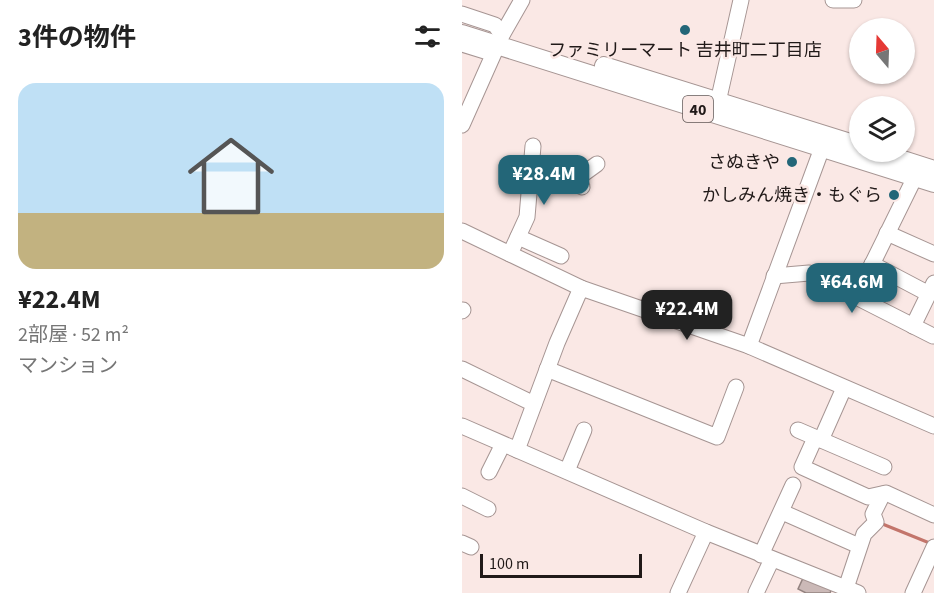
<!DOCTYPE html>
<html lang="ja">
<meta charset="utf-8">
<style>
:root{--surface:#fff;--page:#f6f6f6;--text:#222;--muted:#767676;--accent:#236678}
body{margin:0;font-family:"Source Sans 3","Noto Sans JP",sans-serif;background:var(--page);color:var(--text);height:100vh;display:flex;flex-direction:column;font-size:22px;white-space:nowrap}
*{box-sizing:border-box;margin:0}
p{font-size:20px;color:var(--muted)}
.icon{flex:none;width:33px;height:33px;fill:none;stroke:currentColor;stroke-width:2;stroke-linecap:round;stroke-linejoin:round}
.map{position:relative;flex:1;overflow:hidden}
.panel{display:flex;flex-direction:column;background:var(--surface);width:462px}
.panel>*{flex:none}
.needle{width:39px;rotate:341deg}
.tools{position:absolute;left:387px;top:18px;display:grid;gap:12px}
.tools a{display:grid;place-items:center;width:66px;height:66px;border-radius:50%;background:var(--surface);box-shadow:0 2px 4px #0004;font-size:30px}
.scale{position:absolute;left:18px;bottom:15px;width:162px;box-sizing:border-box;padding-left:6px;border:3px solid #201918;border-top:0;font-size:16px;line-height:21px;white-space:nowrap;color:#201918;-webkit-text-stroke:4px #fae8e5;paint-order:stroke}
.price{position:absolute;translate:-50% -51px;padding:0 14px;border-radius:12px;background:var(--accent);color:#fff;font-size:20px;line-height:39px;filter:drop-shadow(0 2px 3px #0008)}
.price::after{content:'';position:absolute;left:50%;top:36px;width:18px;height:14px;margin-left:-9px;background:inherit;clip-path:polygon(0 0,100% 0,50% 100%)}
.price.current{background:#222;color:#fff}
ul{padding:0;list-style:none}
li{display:grid;align-content:center;gap:12px;height:318px;padding:0 18px}
li span{display:grid;place-items:center;height:186px;border-radius:18px;color:#555}
li>.icon{margin-inline-start:auto}
span .icon{width:108px;height:108px;fill:#fffc;stroke-width:1}
li b{font-size:26px}
h2{display:flex;justify-content:space-between;align-items:center;height:72px;padding:0 18px;font-size:26px}
main{display:flex;flex:1;min-height:0}
.map>svg:first-child{display:block}
.lines{fill:none;stroke-linecap:round;stroke-linejoin:round}
.stream{stroke:#c3756b;stroke-width:3}
.building{fill:#cbb9b7;stroke:#938380;stroke-width:1.5}
.minor-casing{stroke:#a69593;stroke-width:17}
.major-casing{stroke:#a69593;stroke-width:20}
.minor{stroke:#fff;stroke-width:15}
.major{stroke:#fff;stroke-width:18}
.poi-dot{fill:#236678;stroke:#fae8e5;stroke-width:2}
.labels{text-anchor:middle;stroke-width:5;stroke-linejoin:round;paint-order:stroke}
.shield{fill:#fae8e5;stroke:#615756;stroke-width:1.5}
.shield-label{font-size:16px;font-weight:bold;fill:#201918}
.poi-label{font-size:18px;fill:#201918;stroke:#fae8e5;text-anchor:end}
</style>
<main>
<section class="panel">
<h2>3件の物件<svg class="icon" aria-label="filters" viewBox="0 0 24 24"><path d="M4 7h16M4 17h16"/><circle cx="9" cy="7" r="2"/><circle cx="15" cy="17" r="2"/></svg></h2>
<ul>
<li><span style="background:linear-gradient(#bfe0f5 70%,#c2b280 0)"><svg class="icon" aria-label="home" viewBox="0 0 24 24"><path d="M3 11l9-7 9 7M6 9v11h12V9"/></svg></span><div><b>¥22.4M</b><p>2部屋 · 52 m²</p><p>マンション</p></div></li>
</ul>
</section>
<div class="map">
<svg width="472" height="593" viewBox="0 0 472 593">
<rect width="100%" height="100%" fill="#fae8e5"/>
<g class="lines">
<!-- stream -->
<path class="stream" d="M418 523 470 544"/>
</g>
<!-- building -->
<path class="building" d="M342 576 370 588 368 593H344L336 589Z"/>
<g class="lines">
<!-- minor casing -->
<g class="minor-casing">
<g id="minor">
<path d="M371 0H392"/>
<path d="M0 14 33 25 40 35"/>
<path d="M0 44 23 51 36 46"/>
<path d="M254 111 279 0"/>
<path d="M0 125 40 35 60 0"/>
<path d="M70 162 120 187"/>
<path d="M110 182 135 164"/>
<path d="M0 231 119 288"/>
<path d="M425 233 472 254"/>
<path d="M56 237 99 256"/>
<path d="M48 254 65 217 71 146"/>
<path d="M410 264 467 294"/>
<path d="M312 276 347 273 471 336"/>
<path d="M394 297 453 177"/>
<path d="M0 311 1 310"/>
<path d="M451 326 472 283"/>
<path d="M287 346 360 148"/>
<path d="M0 369 72 404"/>
<path d="M85 369 255 437 274 387"/>
<path d="M0 426 244 532 396 593"/>
<path d="M336 430 422 467"/>
<path d="M353 438 340 467 406 497 424 493 472 515"/>
<path d="M359 440 382 388"/>
<path d="M55 450 95 343 119 288 287 346 472 426"/>
<path d="M105 471 122 430"/>
<path d="M27 472 40 446"/>
<path d="M0 496 26 509"/>
<path d="M320 512 397 546"/>
<path d="M0 543 9 547"/>
<path d="M299 555 331 485"/>
<path d="M384 588 402 534 414 522 411 514 421 494"/>
<path d="M216 593 244 532"/>
<path d="M294 593 310 559"/>
<path d="M451 593 472 547"/>
</g>
</g>
<!-- major casing -->
<g class="major-casing">
<g id="major">
<path d="M0 34 472 183"/>
<path d="M142 66 398 146"/>
<path d="M416 152 472 170"/>
</g>
</g>
<!-- minor -->
<use href="#minor" class="minor"/>
<!-- major -->
<use href="#major" class="major"/>
</g>
<!-- markers -->
<g class="poi-dot">
<circle cx="223" cy="30" r="6"/>
<circle cx="330" cy="162" r="6"/>
<circle cx="432" cy="195" r="6"/>
</g>
<g class="labels">
<!-- shield labels -->
<rect class="shield" x="221" y="96" width="30" height="26" rx="4.5"/>
<g class="shield-label">
<text x="236" y="115">40</text>
</g>
<!-- poi labels -->
<g class="poi-label">
<text x="223" y="56" text-anchor="middle">ファミリーマート 吉井町二丁目店</text>
<text x="318" y="168">さぬきや</text>
<text x="420" y="201">かしみん焼き・もぐら</text>
</g>
</g>
</svg>
<div class="tools">
<a><svg class="needle" viewBox="-14 -14 28 28"><path d="M0-13l5 13h-10z" fill="#e53935"/><path d="M0 13l5-13h-10z" fill="#767676"/></svg></a>
<a><svg class="icon" aria-label="layers" viewBox="0 0 24 24"><path d="M12 4l9 5-9 5-9-5zM3 14l9 5 9-5"/></svg></a>
</div>
<div class="scale">100 m</div>
<b class="price" style="left:82px;top:206px">¥28.4M</b>
<b class="price" style="left:390px;top:314px">¥64.6M</b>
<b class="price current" style="left:225px;top:341px">¥22.4M</b>
</div>
</main>
